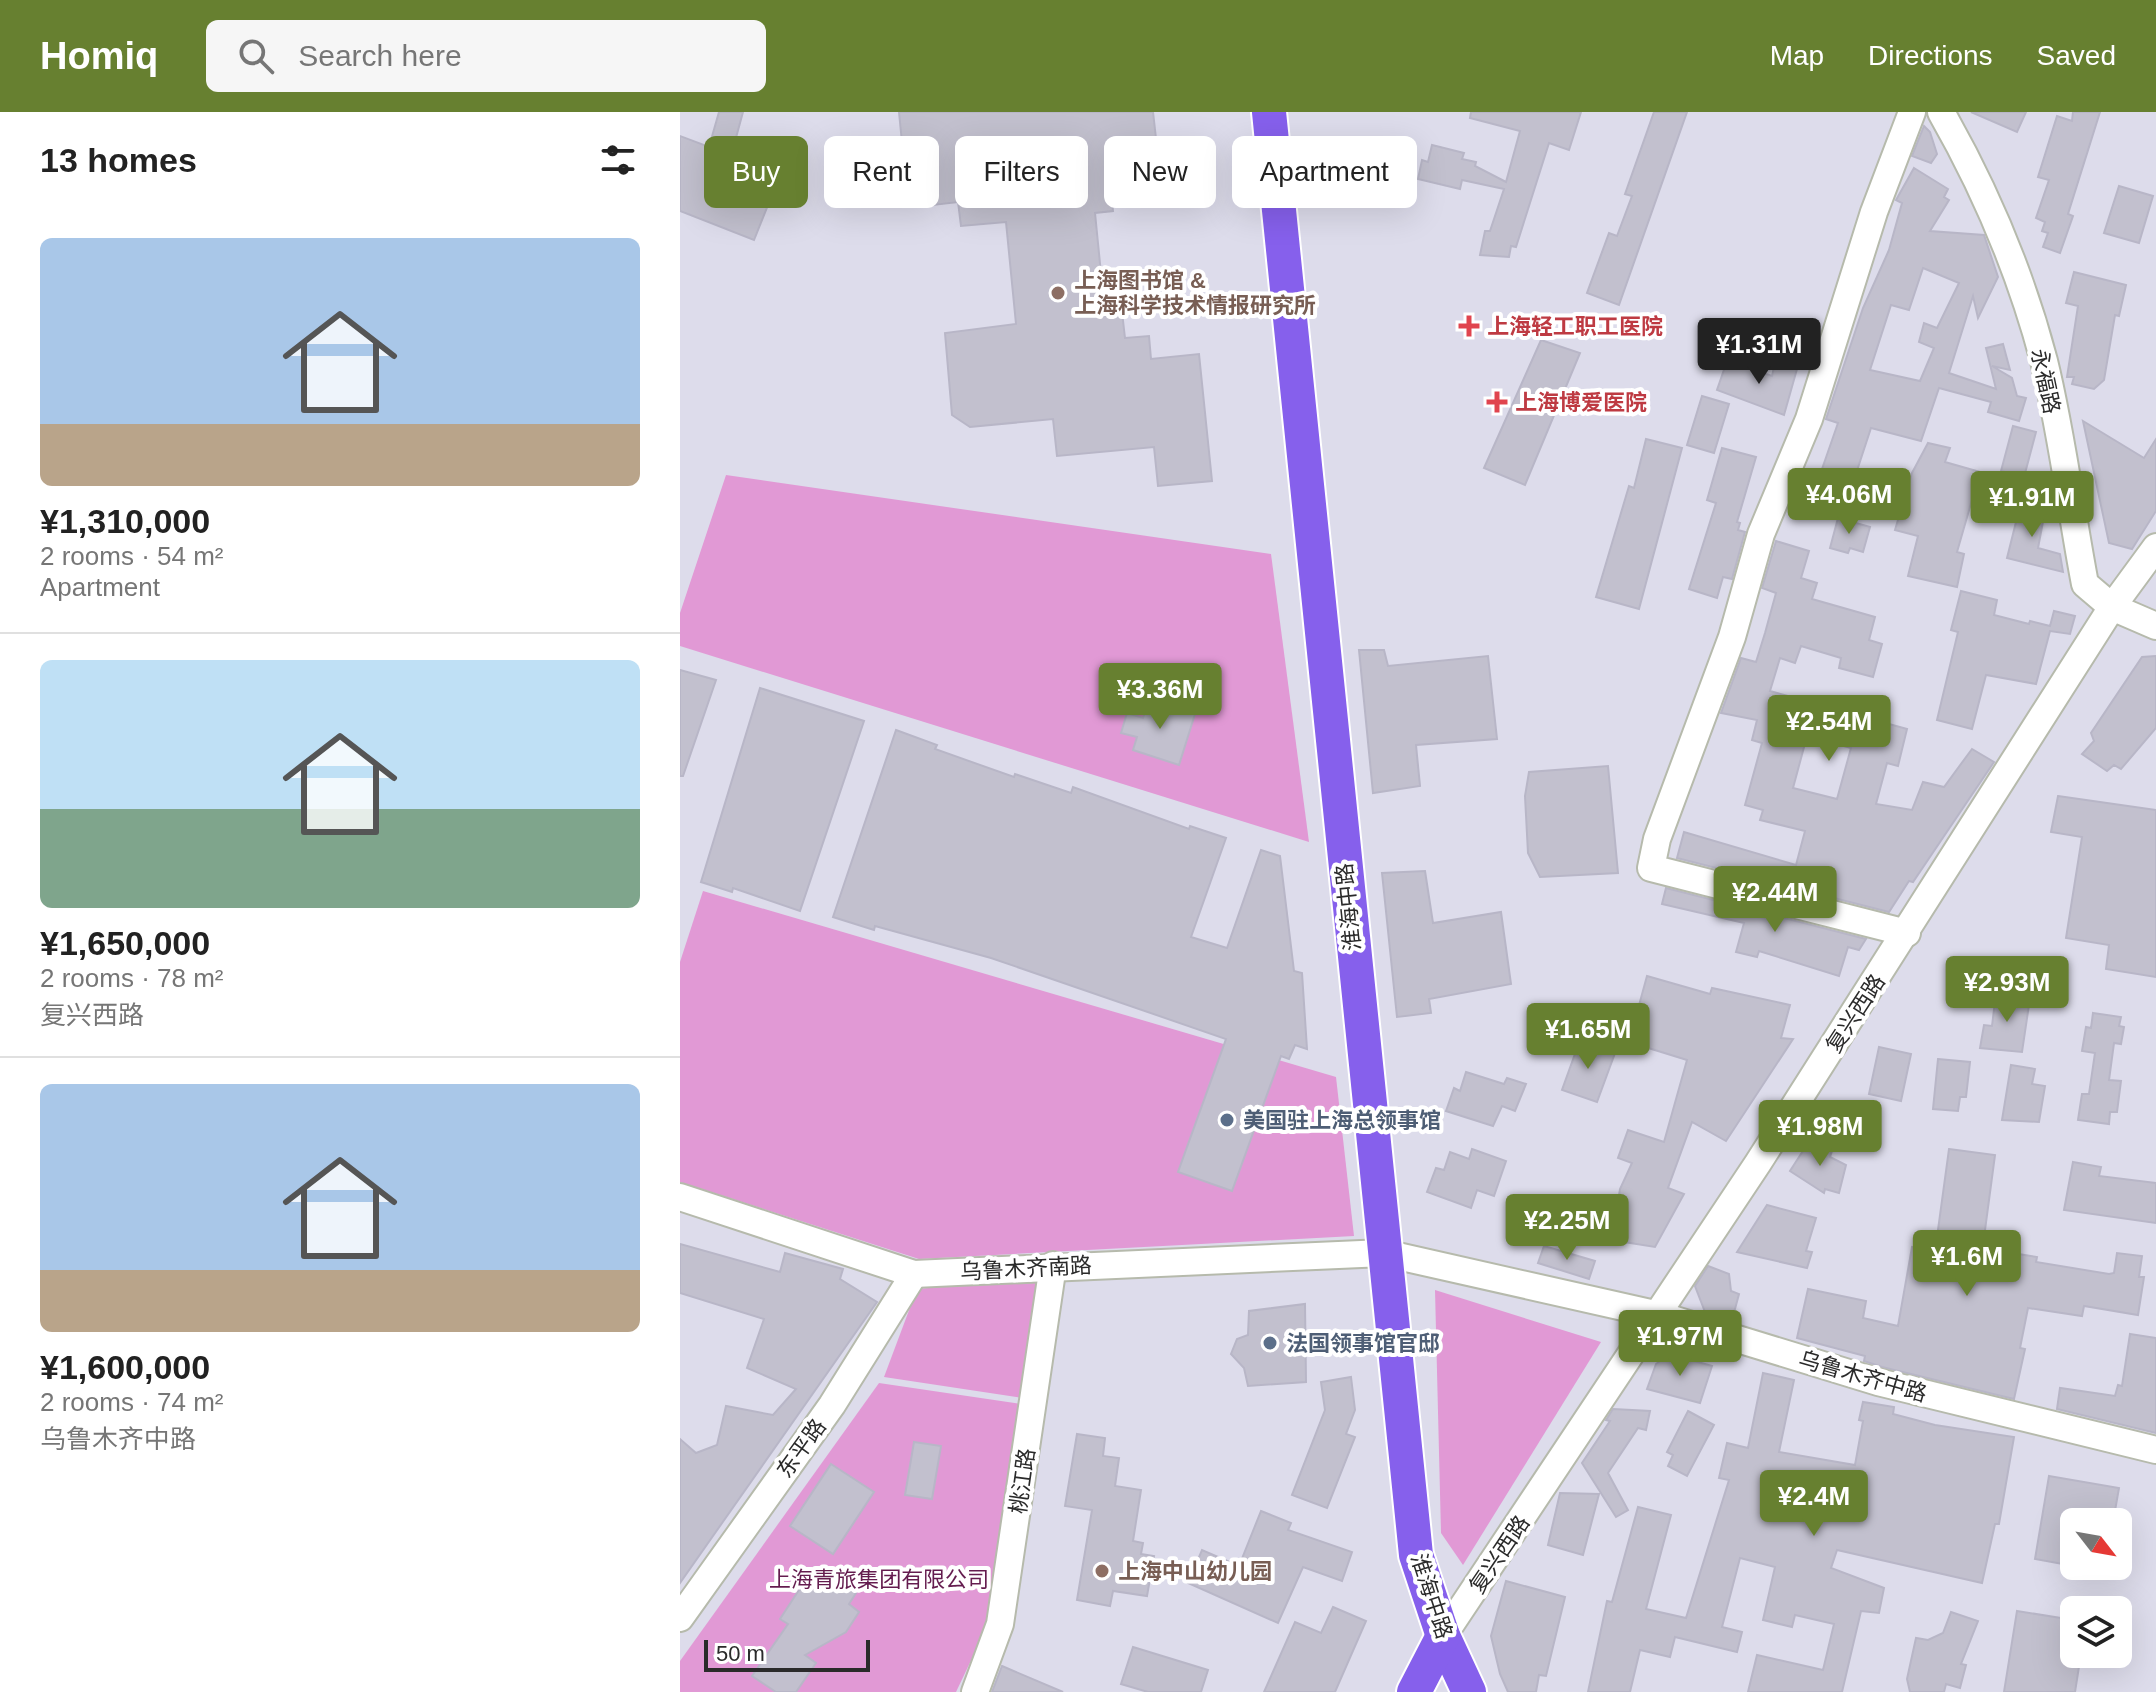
<!DOCTYPE html>
<meta charset="utf-8">
<style>
:root{--surface:#fff;--page:#f6f6f6;--text:#222;--muted:#767676;--line:#e0e0e0;--accent:#678030}
body{margin:0;font-family:Arial,"Noto Sans SC",sans-serif;background:var(--page);color:var(--text);height:100vh;display:flex;flex-direction:column;font-size:30px;white-space:nowrap}
*{box-sizing:border-box;margin:0}
p{font-size:26px;color:var(--muted)}
.icon{flex:none;width:44px;height:44px;fill:none;stroke:currentColor;stroke-width:2;stroke-linecap:round;stroke-linejoin:round}
.map{position:relative;flex:1;overflow:hidden}
.panel{display:flex;flex-direction:column;background:var(--surface);width:680px}
.panel>*{flex:none}
.banner{position:absolute;left:24px;top:24px;width:760px;height:72px;display:flex;gap:16px}
.needle{width:52px;rotate:121deg}
.controls{position:absolute;left:1380px;top:1396px;display:grid;gap:16px}
.controls a{display:grid;place-items:center;width:72px;height:72px;border-radius:12px;background:var(--surface);box-shadow:0 8px 32px #0002;font-size:40px}
.scale{position:absolute;left:24px;bottom:20px;width:166px;box-sizing:border-box;padding-left:8px;border:4px solid #2a2a2a;border-top:0;font-size:22px;line-height:28px;white-space:nowrap;color:#2a2a2a;-webkit-text-stroke:6px #fff;paint-order:stroke}
.price{position:absolute;translate:-50% -68px;padding:0 18px;border-radius:8px;background:var(--accent);color:#fff;font-size:26px;line-height:52px;filter:drop-shadow(0 2px 4px #0008)}
.price::after{content:'';position:absolute;left:50%;top:48px;width:24px;height:18px;margin-left:-12px;background:inherit;clip-path:polygon(0 0,100% 0,50% 100%)}
.price.on{background:#222;color:#fff}
ul{padding:0;list-style:none}
li{display:grid;align-content:center;gap:16px;height:424px;padding:0 40px}
li+li{border-top:2px solid var(--line)}
li span{display:grid;place-items:center;height:248px;border-radius:12px;color:#555}
li>.icon{margin-inline-start:auto}
span .icon{width:144px;height:144px;fill:#fffc;stroke-width:1}
li b{font-size:34px}
h2{display:flex;justify-content:space-between;align-items:center;height:96px;padding:0 40px;font-size:34px}
.pill{padding:0 28px;border-radius:12px;background:var(--surface);box-shadow:0 8px 32px #0002;font-size:28px;line-height:72px}
.pill.on{background:var(--accent);color:#fff}
header{display:flex;align-items:center;gap:48px;box-sizing:border-box;height:112px;padding:0 40px;background:var(--accent);color:#fff}
header strong{font-size:38px}
nav{display:flex;gap:44px;margin-inline-start:auto;font-size:28px}
.search{width:560px;height:72px;background:var(--page);display:flex;align-items:center;gap:20px;box-sizing:border-box;padding:0 28px;border-radius:12px;color:var(--muted);font-size:30px}
main{display:flex;flex:1;min-height:0}
.map>svg:first-child{display:block}
.green{fill:#e199d5}
.building{fill:#c2c0ce;stroke:#b8b6c7;stroke-width:2;fill-rule:evenodd}
.lines{fill:none;stroke-linecap:round;stroke-linejoin:round}
.minor-casing{stroke:#b6baac;stroke-width:30}
.major-casing{stroke:#fff;stroke-width:38}
.minor{stroke:#fff;stroke-width:26}
.major{stroke:#8660ec;stroke-width:34}
.education-dot{fill:#8d6e63;stroke:#fff;stroke-width:3}
.health-dot{fill:#e0444e;stroke:#fff;stroke-width:3}
.service-dot{fill:#5c6f8a;stroke:#fff;stroke-width:3}
.labels{text-anchor:middle;stroke-width:8;stroke-linejoin:round;paint-order:stroke}
.education-label{font-size:22px;font-weight:bold;fill:#785e54;stroke:#fff;text-anchor:start}
.health-label{font-size:22px;font-weight:bold;fill:#be3a42;stroke:#fff;text-anchor:start}
.street-label{font-size:22px;fill:#2a2a2a;stroke:#fff}
.service-label{font-size:22px;font-weight:bold;fill:#4e5e75;stroke:#fff;text-anchor:start}
.park-label{font-size:22px;fill:#641c4f;stroke:#fff}
</style>
<header>
<strong>Homiq</strong>
<div class="search"><svg class="icon" aria-label="search" viewBox="0 0 24 24"><circle cx="10" cy="10" r="6"/><path d="M15 15l6 6"/></svg>Search here</div>
<nav><a>Map</a><a>Directions</a><a>Saved</a></nav>
</header>
<main>
<section class="panel">
<h2>13 homes<svg class="icon" aria-label="filters" viewBox="0 0 24 24"><path d="M4 7h16M4 17h16"/><circle cx="9" cy="7" r="2"/><circle cx="15" cy="17" r="2"/></svg></h2>
<ul>
<li><span style="background:linear-gradient(#a9c7e8 75%,#b9a48a 0)"><svg class="icon" aria-label="home" viewBox="0 0 24 24"><path d="M3 11l9-7 9 7M6 9v11h12V9"/></svg></span><div><b>¥1,310,000</b><p>2 rooms · 54 m²</p><p>Apartment</p></div></li>
<li><span style="background:linear-gradient(#bfe0f5 60%,#7fa58c 0)"><svg class="icon" aria-label="home" viewBox="0 0 24 24"><path d="M3 11l9-7 9 7M6 9v11h12V9"/></svg></span><div><b>¥1,650,000</b><p>2 rooms · 78 m²</p><p>复兴西路</p></div></li>
<li><span style="background:linear-gradient(#a9c7e8 75%,#b9a48a 0)"><svg class="icon" aria-label="home" viewBox="0 0 24 24"><path d="M3 11l9-7 9 7M6 9v11h12V9"/></svg></span><div><b>¥1,600,000</b><p>2 rooms · 74 m²</p><p>乌鲁木齐中路</p></div></li>
</ul>
</section>
<div class="map">
<svg width="1476" height="1580" viewBox="0 0 1476 1580">
<rect width="100%" height="100%" fill="#dddceb"/>
<!-- green -->
<g class="green">
<path d="M46 363 591 442 629 730 0 534V501Z"/>
<path d="M23 779 656 965 674 1124 239 1147 0 1070V850Z"/>
<path d="M358 1166 343 1286 204 1265 237 1177Z"/>
<path d="M755 1178 921 1230 783 1453 761 1421Z"/>
<path d="M199 1271 341 1292 306 1517 276 1580H0V1549Z"/>
</g>
<!-- building -->
<g class="building">
<path d="M39 0H63L51 44 100 63 74 128 0 99V24L29 35Z"/>
<path d="M219 0H473L478 44 451 47 453 71 430 73 433 99 415 101 425 202 442 200 445 226 469 224 471 247 519 242 532 369 478 374 474 335 377 344 373 307 290 315 272 303 265 221 336 212 326 110 281 114 278 90 253 93 250 58 225 61Z"/>
<path d="M791 0H901L889 38 869 31 836 135 831 134 829 145 800 143 805 119H810L824 77 782 68 780 77 738 67 742 48 748 50 752 33 784 41 782 47 796 50 795 54 826 70 840 19 790 6Z"/>
<path d="M974 0H1007L939 193 907 181 929 121 937 124 952 84 945 82Z"/>
<path d="M1291 0H1346L1337 20Z"/>
<path d="M1393 0H1420L1388 102 1393 104 1380 141 1363 135 1368 121 1362 119 1365 110 1356 106 1369 68 1358 65 1377 4 1392 9Z"/>
<path d="M1244 14 1250 20 1257 42 1251 51 1232 44Z"/>
<path d="M689 44V53L702 52 703 80 656 83 658 46Z"/>
<path d="M1234 56 1268 77 1264 85 1269 88 1250 119 1304 123 1318 165 1298 206 1293 184 1269 261 1316 277 1306 236 1323 232 1330 258 1312 254 1332 266 1337 284 1346 286 1339 309 1308 300 1311 290 1259 276 1241 329 1191 316 1166 392 1138 383 1146 361 1141 360 1158 311 1146 307 1183 196 1209 138 1222 91 1216 88ZM1243 156 1279 171 1257 216 1244 211 1239 230 1254 236 1240 269 1190 258 1211 193 1229 198Z"/>
<path d="M1439 74 1473 84 1459 131 1424 121Z"/>
<path d="M1394 160 1446 173 1439 204 1435 203 1424 268 1414 277 1392 272 1394 265H1387L1398 194 1386 191Z"/>
<path d="M861 228 900 241 845 373 804 356Z"/>
<path d="M1047 249 1092 264 1095 251 1117 257 1104 303 1037 278Z"/>
<path d="M1022 284 1049 292 1034 341 1007 333Z"/>
<path d="M1403 309 1464 346 1476 327V399L1452 437 1429 431Z"/>
<path d="M1333 314 1356 320 1344 365 1321 359Z"/>
<path d="M966 327 1002 336 959 497 916 485 949 374 954 376Z"/>
<path d="M1248 331 1270 336 1265 350 1300 360 1277 440 1284 442 1277 475 1228 464 1238 424 1215 418 1232 361Z"/>
<path d="M1042 336 1076 345 1057 410 1060 411 1058 418 1065 420 1052 467 1043 465 1037 486 1009 477 1036 391 1027 388Z"/>
<path d="M1341 390 1366 394 1358 436 1380 442 1383 460 1327 446Z"/>
<path d="M1158 406 1190 415 1183 440 1170 436 1168 441 1150 436Z"/>
<path d="M1096 429 1129 439 1121 466 1137 471 1132 487 1195 505 1189 528 1202 532 1193 565 1159 556 1161 546 1121 534 1115 551 1100 546 1090 579 1227 617 1218 654 1207 651 1196 692 1232 698 1243 670 1264 675 1292 637 1314 650 1233 770 1229 769 1209 800 997 746 1004 720 1116 753 1125 719 1080 708 1083 698 1065 693 1082 631 1072 628 1077 608 1041 601 1061 546 1076 550 1085 521 1096 481 1082 476ZM1127 624 1171 636 1157 687 1113 676Z"/>
<path d="M1281 479 1317 488 1314 503 1349 512 1350 509 1370 514 1374 499 1395 504 1390 522 1370 519 1356 572 1306 563 1292 617 1257 608 1278 520 1271 518Z"/>
<path d="M679 538H704L708 554 808 544 817 627 736 633 740 674 693 681Z"/>
<path d="M1476 544V616L1441 657 1434 653 1427 659 1402 642 1414 629 1411 621 1462 545Z"/>
<path d="M0 558 36 568 3 664H0Z"/>
<path d="M80 576 184 609 120 799 53 776 52 780 21 770Z"/>
<path d="M469 588 515 602 499 653 453 638 457 625 441 621 447 601 463 606Z"/>
<path d="M216 618 257 633 255 637 334 665 335 662 391 681 393 675 509 717 510 714 546 726 511 825 547 836 581 738 600 744 614 859 622 861 627 937 615 933 609 947 601 944 552 1079 498 1060 546 927 311 846 195 814 194 818 153 805Z"/>
<path d="M928 654 938 761 860 765 848 741 845 684 849 660Z"/>
<path d="M1378 684 1476 698V865L1426 857 1429 833 1386 826 1402 725 1371 720Z"/>
<path d="M745 759 753 811 821 800 831 872 749 887 751 901 717 905 702 761Z"/>
<path d="M986 776 1186 827 1179 838 1168 835 1159 864 1079 839 1077 845 1056 840 1064 811 982 792Z"/>
<path d="M967 864 1030 882 1032 876 1110 893 1101 926 1113 927 1046 1029 1012 1010 988 1076 1004 1082 975 1135 938 1129 933 1120 940 1077 952 1051 938 1046 948 1018 984 1030 1007 948 949 930Z"/>
<path d="M1316 881 1350 886 1342 940 1300 936 1304 913 1312 914Z"/>
<path d="M1413 901 1441 905 1439 914 1444 915 1441 932 1434 931 1429 968 1441 969 1437 1000H1430L1429 1012 1398 1008 1402 982H1409L1415 941 1402 939 1406 915 1411 916Z"/>
<path d="M900 928 935 941 917 990 882 978Z"/>
<path d="M1199 935 1231 942 1221 989 1189 982Z"/>
<path d="M1258 947 1290 950 1286 985H1280L1278 999 1253 997Z"/>
<path d="M1331 953 1355 957 1352 972 1365 974 1359 1010 1322 1008Z"/>
<path d="M786 960 824 972 827 966 846 972 835 999 822 994 813 1014 766 999 774 976 780 979Z"/>
<path d="M1130 1028 1152 1039 1150 1045 1166 1053 1159 1081 1145 1077 1144 1081 1110 1059Z"/>
<path d="M792 1037 826 1049 814 1084 797 1078 791 1096 747 1080 756 1056 764 1058 770 1040 789 1047Z"/>
<path d="M1269 1037 1315 1043 1301 1148 1336 1154 1338 1142 1357 1145 1356 1150 1429 1162 1434 1161 1437 1141 1462 1144 1459 1165H1464L1458 1203 1404 1194 1402 1204 1348 1196 1340 1236 1345 1237 1334 1287 1202 1255 1184 1249 1185 1244 1117 1226 1128 1177 1186 1189 1183 1206 1218 1214 1232 1135 1255 1140Z"/>
<path d="M1393 1050 1421 1055 1419 1064 1476 1071V1111L1384 1098Z"/>
<path d="M1087 1093 1136 1106 1126 1139 1132 1140 1127 1156 1057 1140Z"/>
<path d="M0 1132 100 1160 105 1141 163 1157 160 1167 197 1190 0 1471V1327L16 1341 37 1333 46 1294 93 1303 116 1277 67 1256 84 1207 0 1181Z"/>
<path d="M864 1134 915 1149 909 1167 858 1151Z"/>
<path d="M1028 1154 1049 1162 1051 1179 1059 1182 1052 1208 1025 1200 1015 1174Z"/>
<path d="M625 1192 626 1270 568 1274 564 1256 551 1242 557 1227 568 1223 569 1199Z"/>
<path d="M1450 1222 1476 1226V1321L1377 1297 1380 1276 1435 1284 1438 1273 1442 1274Z"/>
<path d="M989 1242 1032 1254 1020 1291 967 1277 976 1252Z"/>
<path d="M1083 1261 1114 1268 1099 1340 1175 1353 1183 1309 1179 1308 1183 1290 1214 1295 1213 1302 1255 1313 1334 1325 1319 1412H1315L1302 1471 1157 1438 1151 1456 1204 1476 1199 1501 1181 1499 1162 1580H1068L1077 1543 1143 1558 1154 1512 1115 1503 1112 1515 1083 1508 1095 1455 1060 1446 1042 1515 1062 1520 1057 1540 995 1525 990 1545 960 1538 950 1580H908L927 1489 932 1490 958 1395 991 1403 966 1497 1006 1506 1049 1368 1039 1366 1047 1331 1068 1336Z"/>
<path d="M671 1265 675 1298 666 1322 675 1325 647 1396 612 1383 645 1298 641 1270Z"/>
<path d="M933 1297 970 1299 966 1318 958 1316 928 1361 948 1398 936 1405 902 1351 930 1309 926 1308Z"/>
<path d="M1008 1299 1034 1313 1007 1364 988 1354 993 1343 987 1340Z"/>
<path d="M397 1322 425 1326 423 1344 439 1346 435 1374 461 1378 453 1429 463 1431 461 1442 474 1444 467 1484 433 1479 430 1494 397 1488 412 1398 385 1394Z"/>
<path d="M234 1330 261 1334 252 1387 225 1383Z"/>
<path d="M151 1352 194 1380 153 1442 110 1414Z"/>
<path d="M1369 1364 1439 1376 1433 1410H1394V1454L1355 1447Z"/>
<path d="M880 1381 919 1382 903 1443 868 1433Z"/>
<path d="M581 1399 611 1411 608 1418 672 1440 662 1469 623 1455 598 1511 508 1471 522 1438 559 1454Z"/>
<path d="M134 1455 176 1481 169 1492 179 1500 166 1520 125 1543 136 1551 116 1580H96L72 1564 108 1512 100 1507Z"/>
<path d="M826 1469 885 1485 866 1564 859 1563 856 1580H828L820 1562 811 1524Z"/>
<path d="M653 1495 686 1509 655 1580H584L615 1510 641 1521Z"/>
<path d="M1337 1499 1394 1508V1542H1401L1395 1580H1324Z"/>
<path d="M1271 1500 1298 1509 1281 1552 1286 1553 1280 1576 1266 1572 1264 1580H1230L1227 1567 1236 1526 1248 1528 1263 1521Z"/>
<path d="M453 1535 528 1558 521 1580H468L441 1572Z"/>
<path d="M322 1554 383 1580H312Z"/>
</g>
<g class="lines">
<!-- minor casing -->
<g class="minor-casing">
<g id="minor">
<path d="M1261 0C1305 77 1341 162 1364 249 1382 322 1391 399 1405 472L1432 495 1476 514"/>
<path d="M1227 821 971 756 977 727 1052 525 1081 422 1129 307 1194 100 1232 0"/>
<path d="M0 1085 234 1162 704 1141 979 1203 1198 1270 1476 1338"/>
<path d="M0 1506 152 1293 234 1162"/>
<path d="M763 1524 1078 1051 1432 495 1476 435"/>
<path d="M295 1580 320 1512 373 1153"/>
</g>
</g>
<!-- major casing -->
<g class="major-casing">
<g id="major">
<path d="M589 0 736 1443 763 1524 789 1580"/>
<path d="M734 1580 763 1524"/>
</g>
</g>
<!-- minor -->
<use href="#minor" class="minor"/>
<!-- major -->
<use href="#major" class="major"/>
</g>
<!-- markers -->
<g class="education-dot">
<circle cx="378" cy="181" r="8"/>
<circle cx="422" cy="1459" r="8"/>
</g>
<g class="health-dot">
<path d="M785 202h8v8h8v8h-8v8h-8v-8h-8v-8h8z"/>
<path d="M813 278h8v8h8v8h-8v8h-8v-8h-8v-8h8z"/>
</g>
<g class="service-dot">
<circle cx="547" cy="1008" r="8"/>
<circle cx="590" cy="1231" r="8"/>
</g>
<g class="labels">
<!-- education labels -->
<g class="education-label">
<text x="394" y="176">上海图书馆 &amp;<tspan x="394" dy="25">上海科学技术情报研究所</tspan></text>
<text x="438" y="1467">上海中山幼儿园</text>
</g>
<!-- health labels -->
<g class="health-label">
<text x="807" y="222">上海轻工职工医院</text>
<text x="835" y="298">上海博爱医院</text>
</g>
<!-- street labels -->
<g class="street-label">
<text transform="translate(1366 269) rotate(78)" y="8">永福路</text>
<text transform="translate(668 795) rotate(-96)" y="8">淮海中路</text>
<text transform="translate(1175 901) rotate(-57)" y="8">复兴西路</text>
<text transform="translate(346 1156) rotate(-3)" y="8">乌鲁木齐南路</text>
<text transform="translate(1183 1264) rotate(16)" y="8">乌鲁木齐中路</text>
<text transform="translate(121 1336) rotate(-54)" y="8">东平路</text>
<text transform="translate(342 1369) rotate(-82)" y="8">桃江路</text>
<text transform="translate(819 1442) rotate(-56)" y="8">复兴西路</text>
<text transform="translate(752 1484) rotate(72)" y="8">淮海中路</text>
</g>
<!-- service labels -->
<g class="service-label">
<text x="563" y="1016">美国驻上海总领事馆</text>
<text x="606" y="1239">法国领事馆官邸</text>
</g>
<!-- park labels -->
<g class="park-label">
<text x="199" y="1475">上海青旅集团有限公司</text>
</g>
</g>
</svg>
<div class="controls">
<a><svg class="needle" viewBox="-14 -14 28 28"><path d="M0-13l5 13h-10z" fill="#e53935"/><path d="M0 13l5-13h-10z" fill="#767676"/></svg></a>
<a><svg class="icon" aria-label="layers" viewBox="0 0 24 24"><path d="M12 4l9 5-9 5-9-5zM3 14l9 5 9-5"/></svg></a>
</div>
<div class="scale">50 m</div>
<b class="price on" style="left:1079px;top:274px">¥1.31M</b>
<b class="price" style="left:1169px;top:424px">¥4.06M</b>
<b class="price" style="left:1352px;top:427px">¥1.91M</b>
<b class="price" style="left:480px;top:619px">¥3.36M</b>
<b class="price" style="left:1149px;top:651px">¥2.54M</b>
<b class="price" style="left:1095px;top:822px">¥2.44M</b>
<b class="price" style="left:1327px;top:912px">¥2.93M</b>
<b class="price" style="left:908px;top:959px">¥1.65M</b>
<b class="price" style="left:1140px;top:1056px">¥1.98M</b>
<b class="price" style="left:887px;top:1150px">¥2.25M</b>
<b class="price" style="left:1287px;top:1186px">¥1.6M</b>
<b class="price" style="left:1000px;top:1266px">¥1.97M</b>
<b class="price" style="left:1134px;top:1426px">¥2.4M</b>
<div class="banner">
<a class="pill on">Buy</a>
<a class="pill">Rent</a>
<a class="pill">Filters</a>
<a class="pill">New</a>
<a class="pill">Apartment</a>
</div>
</div>
</main>
